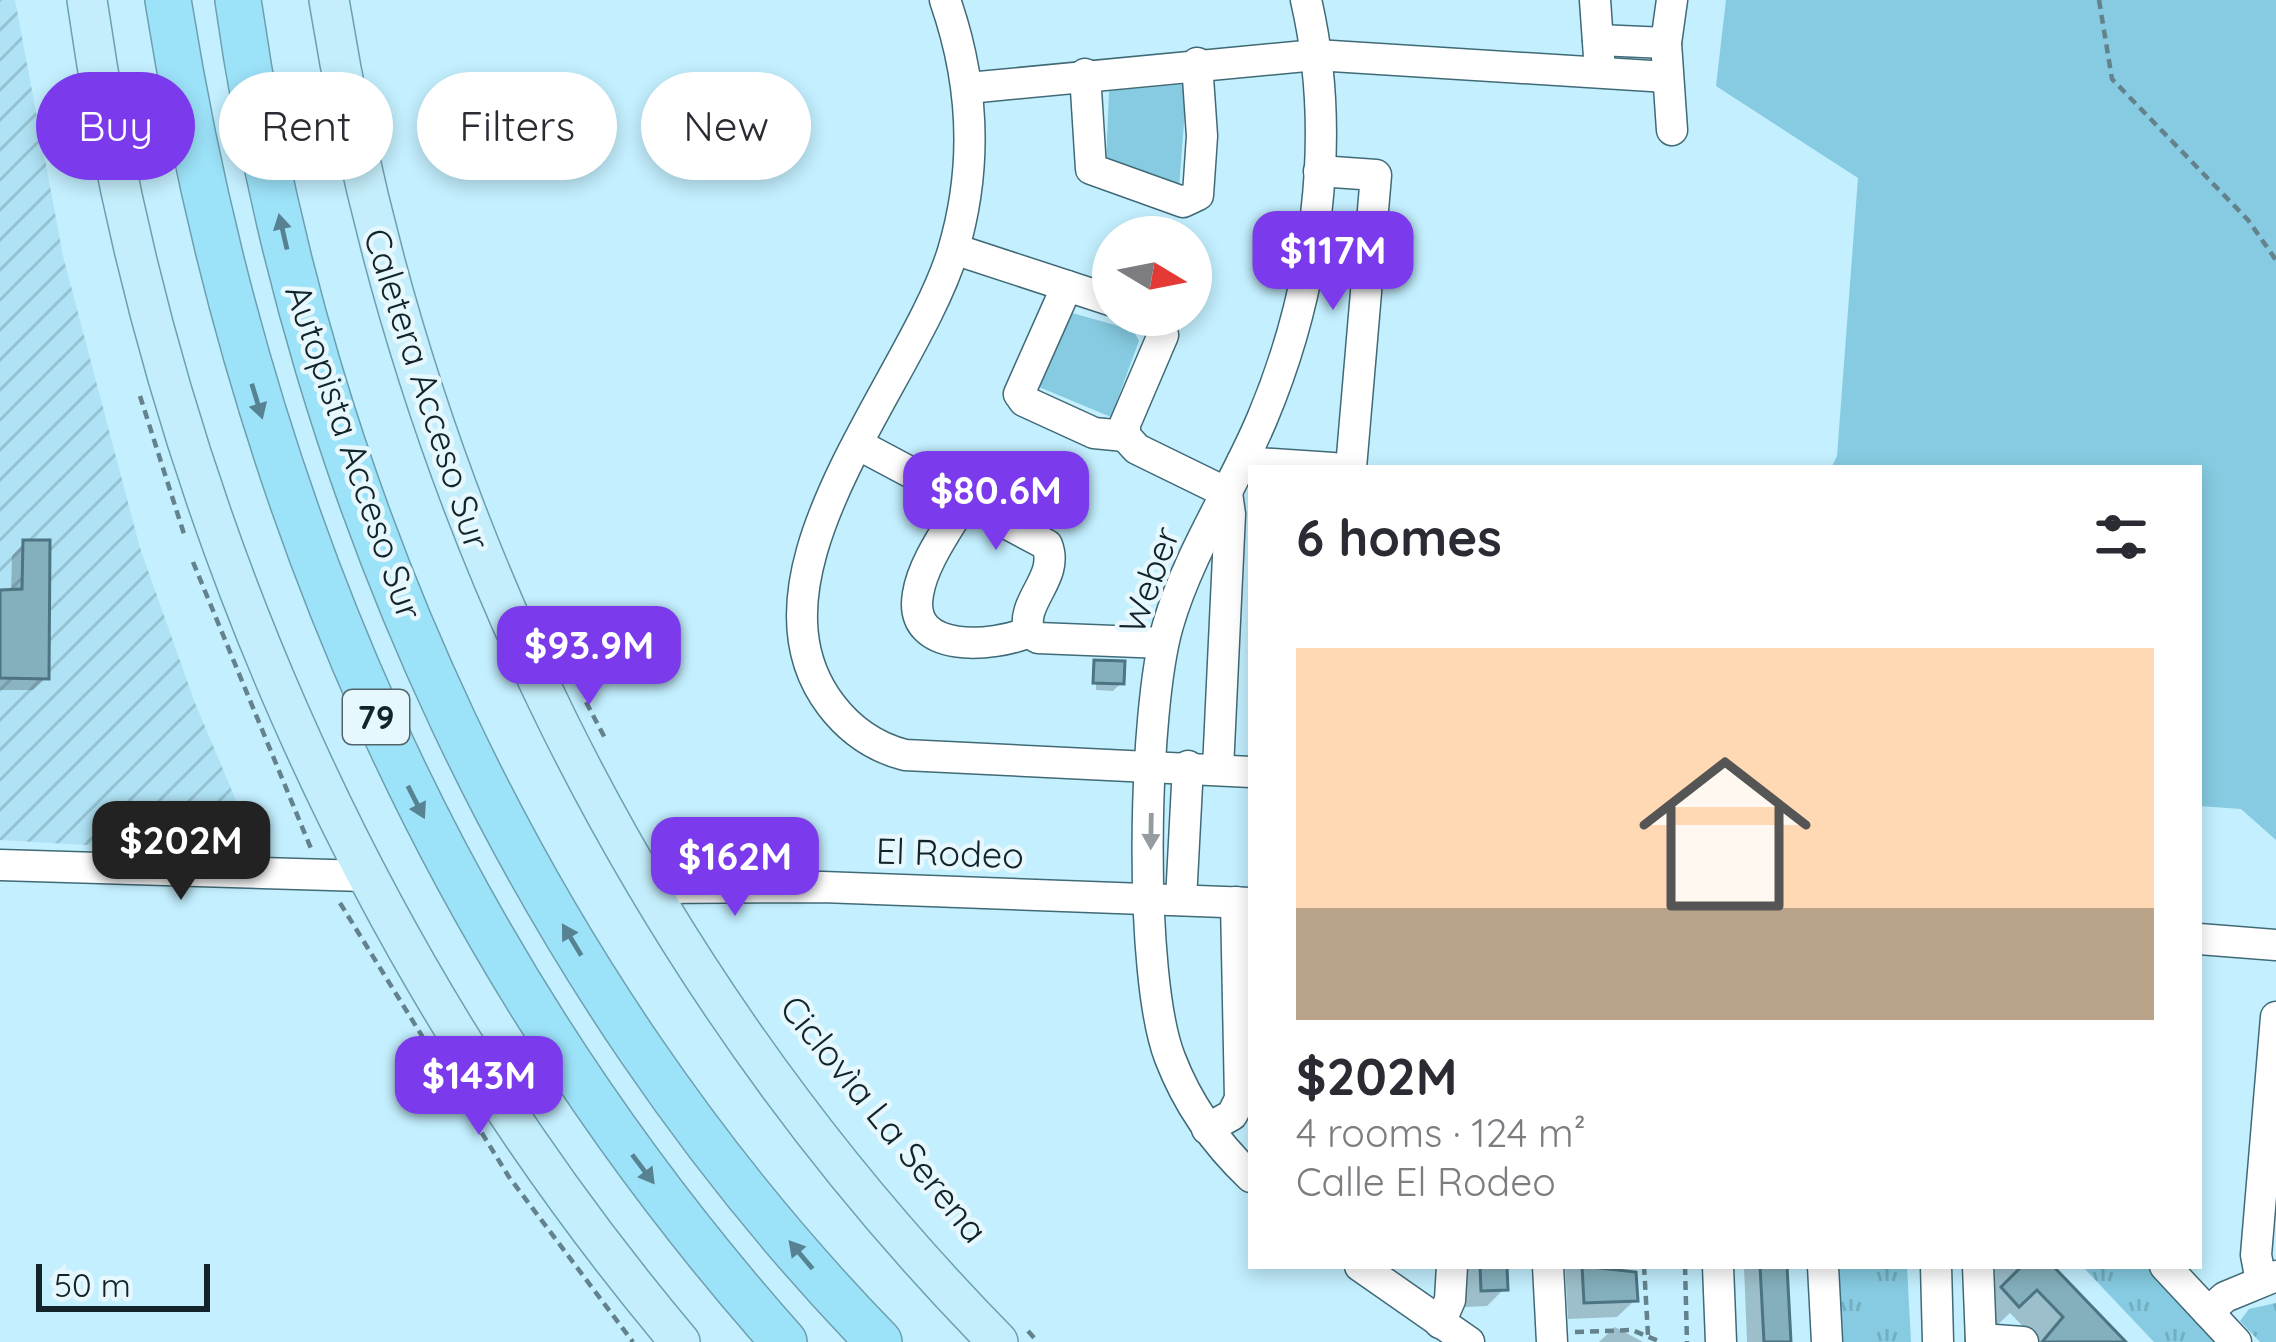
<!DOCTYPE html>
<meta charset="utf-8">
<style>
:root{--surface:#fff;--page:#f7f7f7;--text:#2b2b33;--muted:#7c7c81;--accent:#7c3aed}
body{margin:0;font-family:Quicksand,sans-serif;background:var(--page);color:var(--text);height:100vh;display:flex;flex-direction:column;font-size:45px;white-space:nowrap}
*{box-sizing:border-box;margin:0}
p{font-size:39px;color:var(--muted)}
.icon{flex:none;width:66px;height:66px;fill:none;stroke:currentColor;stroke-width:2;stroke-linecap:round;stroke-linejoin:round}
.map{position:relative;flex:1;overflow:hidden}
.details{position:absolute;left:1248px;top:465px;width:954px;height:804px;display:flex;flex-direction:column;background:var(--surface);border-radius:0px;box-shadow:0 6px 18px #0003}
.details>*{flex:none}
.hud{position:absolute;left:36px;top:72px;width:1032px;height:108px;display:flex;gap:24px}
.needle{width:78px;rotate:100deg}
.controls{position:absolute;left:1092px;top:216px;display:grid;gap:24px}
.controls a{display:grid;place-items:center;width:120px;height:120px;border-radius:50%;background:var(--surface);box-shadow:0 6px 18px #0003;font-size:60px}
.scale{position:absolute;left:36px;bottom:30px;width:174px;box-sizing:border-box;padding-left:12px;border:6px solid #122329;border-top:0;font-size:33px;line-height:42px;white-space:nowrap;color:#122329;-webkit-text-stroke:9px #e6f7fd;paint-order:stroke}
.price{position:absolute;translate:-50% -102px;padding:0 27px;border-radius:24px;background:var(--accent);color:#fff;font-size:39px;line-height:78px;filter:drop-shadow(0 3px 6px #0008)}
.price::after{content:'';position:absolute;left:50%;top:72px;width:36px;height:27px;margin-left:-18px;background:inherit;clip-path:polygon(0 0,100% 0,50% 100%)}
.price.on{background:#222;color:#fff}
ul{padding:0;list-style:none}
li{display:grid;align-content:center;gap:24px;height:636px;padding:0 48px}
li span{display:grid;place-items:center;height:372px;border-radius:0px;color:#555}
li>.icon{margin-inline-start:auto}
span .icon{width:216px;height:216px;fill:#fffc;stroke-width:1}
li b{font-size:51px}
h2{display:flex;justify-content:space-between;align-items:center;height:144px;padding:0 48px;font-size:51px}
.pill{padding:0 42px;border-radius:54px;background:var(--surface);box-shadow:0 6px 18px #0003;font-size:42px;line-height:108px}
.pill.on{background:var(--accent);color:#fff}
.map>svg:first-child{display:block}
.industrial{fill:url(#industrial-furrows)}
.green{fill:#86cbe1}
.park{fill:url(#park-tufts)}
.shadow{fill:#0003}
.building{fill:#84afbd;stroke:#4c7482;stroke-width:3}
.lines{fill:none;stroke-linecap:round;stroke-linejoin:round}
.minor-casing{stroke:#416a77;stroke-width:33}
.major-casing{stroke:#6c9fb0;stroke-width:42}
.highway-casing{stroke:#6c9fb0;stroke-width:48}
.path{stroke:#64828c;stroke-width:4.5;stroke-dasharray:9 6;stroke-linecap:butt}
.minor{stroke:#fff;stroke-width:30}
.major{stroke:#c4eefb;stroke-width:39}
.highway{stroke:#9ce2f9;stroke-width:45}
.oneway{fill:#578291}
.oneway2{fill:#949c9f}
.labels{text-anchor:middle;stroke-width:9;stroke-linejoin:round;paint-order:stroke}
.shield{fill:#e6f7fd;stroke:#526369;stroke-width:3}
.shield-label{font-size:33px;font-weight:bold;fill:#122329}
.street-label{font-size:36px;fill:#122329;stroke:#e6f7fd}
</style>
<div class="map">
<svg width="2276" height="1342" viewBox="0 0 2276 1342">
<defs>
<pattern id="industrial-furrows" width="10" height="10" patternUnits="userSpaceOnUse" patternTransform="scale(3)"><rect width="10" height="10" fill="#aee2f4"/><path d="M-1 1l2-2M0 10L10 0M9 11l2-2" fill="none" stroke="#95c2d1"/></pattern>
<pattern id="park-tufts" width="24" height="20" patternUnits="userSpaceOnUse" patternTransform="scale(3)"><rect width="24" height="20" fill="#86cbe1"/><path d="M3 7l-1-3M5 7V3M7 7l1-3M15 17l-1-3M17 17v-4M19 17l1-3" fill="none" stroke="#73aec1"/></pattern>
</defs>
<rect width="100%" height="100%" fill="#c3effe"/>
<!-- industrial -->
<path class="industrial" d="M0 0H15L63 256 140 548 195 703 259 855 0 840Z"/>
<!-- green -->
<g class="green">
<path d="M1726 0H2276V840L2241 809 2199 806V468H1831L1837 456 1858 178 1716 86Z"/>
<path d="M1187 84 1179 188 1106 163 1109 91Z"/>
<path d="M1072 313 1133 330 1139 341 1111 417 1034 385Z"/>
</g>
<!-- park -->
<g class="park">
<path d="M1835 1266H1907L1911 1342H1838Z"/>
<path d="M2082 1266H2148L2219 1342H2154Z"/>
<path d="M2276 1303V1342H2260L2240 1321 2249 1309Z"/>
</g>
<!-- shadow -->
<g class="shadow">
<path d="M24 543 46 678 33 690H0V593H11L12 556Z"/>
<path d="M1096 663 1121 683 1113 691 1096 690Z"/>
<path d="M1463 1266H1504L1505 1288 1487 1306 1465 1307Z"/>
<path d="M1565 1266H1609V1277L1635 1300 1617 1317 1568 1319Z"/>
<path d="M1744 1266H1784L1788 1342H1747Z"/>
<path d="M1998 1266H2049L2121 1342H2038L2010 1313 1992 1330 1977 1314 1995 1297 1982 1282Z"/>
<path d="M1615 1327 1643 1342H1599Z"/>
</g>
<!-- building -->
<g class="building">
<path d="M23 540H50L49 679 0 678V590L22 589Z"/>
<path d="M1094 660 1125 661 1124 684 1093 683Z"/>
<path d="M1480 1266H1507L1508 1290 1481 1291Z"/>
<path d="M1582 1266 1636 1272 1638 1301 1584 1303Z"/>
<path d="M1760 1266H1787L1791 1342H1764Z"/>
<path d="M2022 1266H2053L2126 1342H2042L2063 1317 2037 1290 2019 1307 2001 1287Z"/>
</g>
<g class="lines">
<!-- minor casing -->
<g class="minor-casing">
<g id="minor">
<path d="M945 0C974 83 978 167 953 251 914 380 732 575 831 705 850 730 874 747 905 755L1251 772"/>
<path d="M1595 0 1600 71"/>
<path d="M1672 0 1666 43 1672 130"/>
<path d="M1598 40 1666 43"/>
<path d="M1085 74 1091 169 1183 202 1198 195 1202 136 1197 63"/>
<path d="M968 88 1316 55 1667 77"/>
<path d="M1319 171 1376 175 1351 468"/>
<path d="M954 249 1113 301"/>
<path d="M1067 286 1019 394 1024 401 1094 433 1125 436"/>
<path d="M1154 315 1163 335 1125 424V436L1137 449 1227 493 1230 514 1218 769"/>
<path d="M861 446 1047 545C1060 578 1020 601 1029 632"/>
<path d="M1242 462 1333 468"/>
<path d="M965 500C949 528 923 562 918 594 907 655 994 647 1029 632"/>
<path d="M1029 632 1038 638 1163 643"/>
<path d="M0 865 364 876"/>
<path d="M647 888 822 887 1251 903"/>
<path d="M1181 900 1188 766"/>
<path d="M2199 939 2276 945"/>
<path d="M1207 1129 1232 1115 1240 1099 1236 902"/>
<path d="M1251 1177C1215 1143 1188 1105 1170 1058 1138 976 1143 711 1168 625 1189 552 1233 488 1262 419 1316 291 1338 137 1306 0"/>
<path d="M1360 1266 1469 1342"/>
<path d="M1548 1266 1552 1342"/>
<path d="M1718 1266 1721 1342"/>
<path d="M1823 1266 1827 1342"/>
<path d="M1936 1266 1938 1342"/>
<path d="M1978 1266 1981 1342"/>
<path d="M2165 1266 2236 1342"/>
<path d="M2261 1281 2256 1255 2276 1017"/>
<path d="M2208 1312 2225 1297 2276 1276"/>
<path d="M1440 1323 1450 1300 1452 1266"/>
<path d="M1981 1339 2023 1342"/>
</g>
</g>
<!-- major casing -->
<g class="major-casing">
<g id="major">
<path d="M87 0C157 492 359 961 680 1342"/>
<path d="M329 0C411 508 637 974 998 1342"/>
</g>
</g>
<!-- highway casing -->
<g class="highway-casing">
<g id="highway">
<path d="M168 0C249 506 442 957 784 1342"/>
<path d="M238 0C308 495 529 982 879 1342"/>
</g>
</g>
<!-- path -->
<g class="path">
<path d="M2099 0 2112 79 2248 220 2276 260"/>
<path d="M140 396 184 534"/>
<path d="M193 562 312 851"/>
<path d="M586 702 606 740"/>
<path d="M340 903 509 1177 633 1342"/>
<path d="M1644 1266 1648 1335"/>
<path d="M1685 1266 1687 1342"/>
<path d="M1028 1331 1038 1342"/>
<path d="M1575 1332 1632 1330 1661 1342"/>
</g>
<!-- minor -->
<use href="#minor" class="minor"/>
<!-- major -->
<use href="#major" class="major"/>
<!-- highway -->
<use href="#highway" class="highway"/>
</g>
<!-- one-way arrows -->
<defs><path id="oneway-solid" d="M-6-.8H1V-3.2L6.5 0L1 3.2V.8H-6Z" transform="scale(3)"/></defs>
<g class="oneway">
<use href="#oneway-solid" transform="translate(283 232) rotate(-103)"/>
<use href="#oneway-solid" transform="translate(257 401) rotate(73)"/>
<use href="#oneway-solid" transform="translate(416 802) rotate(63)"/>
<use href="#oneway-solid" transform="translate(572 940) rotate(-121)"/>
<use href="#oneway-solid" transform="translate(643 1169) rotate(53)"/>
<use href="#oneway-solid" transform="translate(801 1255) rotate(-130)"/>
</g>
<use class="oneway2" href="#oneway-solid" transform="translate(1151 831) rotate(91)"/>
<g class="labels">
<!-- shield labels -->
<rect class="shield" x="343" y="690" width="66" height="54" rx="9"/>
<g class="shield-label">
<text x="376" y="729">79</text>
</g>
<!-- street labels -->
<g class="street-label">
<text transform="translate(427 389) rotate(72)" y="13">Caletera Acceso Sur</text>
<text transform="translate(354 452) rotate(71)" y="13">Autopista Acceso Sur</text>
<text transform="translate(1149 580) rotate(-70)" y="13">Weber</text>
<text transform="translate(950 853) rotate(2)" y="13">El Rodeo</text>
<text transform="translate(884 1119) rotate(51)" y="13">Ciclovìa La Serena</text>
</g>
</g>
</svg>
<div class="controls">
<a><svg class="needle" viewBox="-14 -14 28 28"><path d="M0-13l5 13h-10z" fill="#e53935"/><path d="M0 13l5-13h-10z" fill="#7c7c81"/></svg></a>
</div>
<div class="scale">50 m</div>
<b class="price" style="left:1333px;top:313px">$117M</b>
<b class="price" style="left:996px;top:553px">$80.6M</b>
<b class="price" style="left:589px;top:708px">$93.9M</b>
<b class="price on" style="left:181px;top:903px">$202M</b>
<b class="price" style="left:735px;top:919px">$162M</b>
<b class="price" style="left:479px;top:1138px">$143M</b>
<div class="hud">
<a class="pill on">Buy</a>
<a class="pill">Rent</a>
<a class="pill">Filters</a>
<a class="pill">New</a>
</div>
<section class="details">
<h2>6 homes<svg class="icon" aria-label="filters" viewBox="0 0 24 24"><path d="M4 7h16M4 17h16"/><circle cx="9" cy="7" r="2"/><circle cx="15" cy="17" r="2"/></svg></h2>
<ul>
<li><span style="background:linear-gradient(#ffd9b3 70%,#b9a48a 0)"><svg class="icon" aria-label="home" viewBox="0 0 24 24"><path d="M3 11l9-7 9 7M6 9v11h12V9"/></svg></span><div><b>$202M</b><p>4 rooms · 124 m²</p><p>Calle El Rodeo</p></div></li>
</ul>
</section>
</div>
